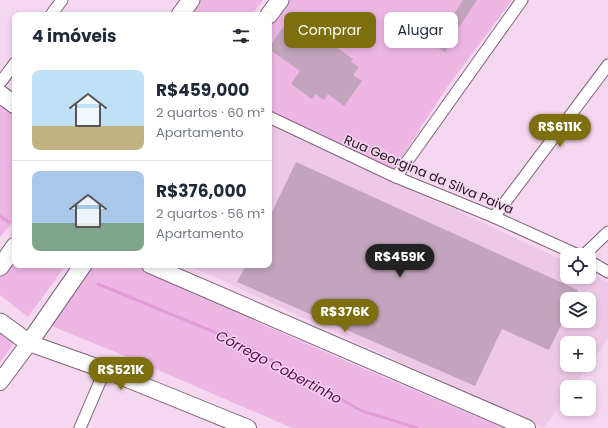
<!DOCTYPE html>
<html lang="pt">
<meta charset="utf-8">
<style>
:root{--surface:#fff;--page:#f2f2f3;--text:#1f2937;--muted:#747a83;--line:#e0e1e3;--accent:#7d6f0e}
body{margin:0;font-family:Poppins,sans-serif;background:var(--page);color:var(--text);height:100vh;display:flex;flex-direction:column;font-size:15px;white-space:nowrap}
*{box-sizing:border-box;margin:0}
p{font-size:13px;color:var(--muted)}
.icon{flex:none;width:22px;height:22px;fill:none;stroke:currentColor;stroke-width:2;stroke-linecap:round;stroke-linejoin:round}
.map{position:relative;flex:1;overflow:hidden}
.drawer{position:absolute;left:12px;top:12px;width:260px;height:256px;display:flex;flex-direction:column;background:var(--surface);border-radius:8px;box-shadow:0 2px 6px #0003}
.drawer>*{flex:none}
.hud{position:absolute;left:284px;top:12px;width:264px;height:36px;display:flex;gap:8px}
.buttons{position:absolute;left:560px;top:248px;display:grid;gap:8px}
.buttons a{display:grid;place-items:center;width:36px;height:36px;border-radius:8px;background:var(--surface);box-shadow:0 2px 6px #0003;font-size:20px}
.price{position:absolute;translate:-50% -34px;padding:0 9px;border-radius:14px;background:var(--accent);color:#fff;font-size:13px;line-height:26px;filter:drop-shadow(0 1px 2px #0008)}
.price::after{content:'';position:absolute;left:50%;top:24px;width:12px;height:9px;margin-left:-6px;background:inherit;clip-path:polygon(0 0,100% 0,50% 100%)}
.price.on{background:#222;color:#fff}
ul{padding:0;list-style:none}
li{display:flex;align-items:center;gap:12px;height:100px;padding:0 20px}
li+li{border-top:1px solid var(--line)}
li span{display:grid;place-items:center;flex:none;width:112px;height:80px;border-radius:8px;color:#555}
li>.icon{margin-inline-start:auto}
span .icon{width:48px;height:48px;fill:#fffc;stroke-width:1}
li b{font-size:17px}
h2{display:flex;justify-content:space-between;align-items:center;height:48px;padding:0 20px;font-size:17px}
.chip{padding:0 14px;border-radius:8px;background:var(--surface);box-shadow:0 2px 6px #0003;font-size:14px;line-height:36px}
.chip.on{background:var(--accent);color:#fff}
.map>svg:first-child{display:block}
.built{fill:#eec9e7;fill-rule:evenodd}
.green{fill:#edb6e4}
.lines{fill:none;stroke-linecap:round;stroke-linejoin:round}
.stream{stroke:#e49bd9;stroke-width:3}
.building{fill:#c2a5bc}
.minor-casing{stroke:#7e6379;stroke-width:13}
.secondary-casing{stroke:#7e6379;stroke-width:18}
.primary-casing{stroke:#7e6379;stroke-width:19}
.minor{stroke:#fff;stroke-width:11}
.secondary{stroke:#fff;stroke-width:16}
.primary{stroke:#fff;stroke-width:17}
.labels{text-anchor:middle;stroke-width:3;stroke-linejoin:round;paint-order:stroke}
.street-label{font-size:13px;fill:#1f141d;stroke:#f6d7f0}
.water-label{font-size:14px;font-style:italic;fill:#5c0055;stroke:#f6d7f0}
</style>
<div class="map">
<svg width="608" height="428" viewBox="0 0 608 428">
<rect width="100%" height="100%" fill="#f6d7f0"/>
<!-- built -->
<path class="built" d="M269 123 567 262V277H589V273L608 282V339L573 387H567V395L544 428 188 265H269ZM567 299H589V321H567ZM567 343H589V365H567Z"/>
<!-- green -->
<g class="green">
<path d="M197 0H263L252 15H187Z"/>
<path d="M289 0H512L445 90 394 169 269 111V26Z"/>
<path d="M0 104 15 115V219L0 237Z"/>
<path d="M15 255V265H66L28 317 0 295V275Z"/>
<path d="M91 265H136L191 293 355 365 504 428H292L130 358 49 325Z"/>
<path d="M0 329 15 341 0 362Z"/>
</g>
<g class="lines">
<!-- stream -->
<g class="stream">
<path d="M0 216 9 222"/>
<path d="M98 284 241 343 362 411 417 428"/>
</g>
</g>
<!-- building -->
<g class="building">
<path d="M463 0H477L457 30 448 23Z"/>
<path d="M287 22 318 45 323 38 353 59 351 62 359 67 353 75 362 81 344 106 328 94 324 100 315 94 312 99 291 84 300 71 269 49V47Z"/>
<path d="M445 26 457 34 445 52 433 45Z"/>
<path d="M296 162 578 290 574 299H567V313L549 350 502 329 475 386 237 282 246 265H269V218Z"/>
</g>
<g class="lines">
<!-- minor casing -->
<g class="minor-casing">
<g id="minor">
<path d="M51 15 62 0"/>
<path d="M0 83 15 63"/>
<path d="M269 117 396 177 494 217 578 255"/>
<path d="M396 177 522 0"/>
<path d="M494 217 608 65"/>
<path d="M584 255 608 232"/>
<path d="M589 261 608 272"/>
<path d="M80 428 105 370"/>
</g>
</g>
<!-- secondary casing -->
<g class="secondary-casing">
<g id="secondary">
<path d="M150 265 527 428"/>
<path d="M0 382 29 343 105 370 248 428"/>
</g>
</g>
<!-- primary casing -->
<g class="primary-casing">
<g id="primary">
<path d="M180 15 191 0"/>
<path d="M269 15 280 0"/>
<path d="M0 94 15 105"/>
<path d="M0 267 15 246"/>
<path d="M0 322 29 343 83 265"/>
</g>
</g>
<!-- minor -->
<use href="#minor" class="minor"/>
<!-- secondary -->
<use href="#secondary" class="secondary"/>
<!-- primary -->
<use href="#primary" class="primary"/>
</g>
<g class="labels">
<!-- street labels -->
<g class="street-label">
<text transform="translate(429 174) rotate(23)" y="5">Rua Georgina da Silva Paiva</text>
</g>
<!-- water labels -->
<g class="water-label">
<text transform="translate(279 367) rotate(28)" y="5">Córrego Cobertinho</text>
</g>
</g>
</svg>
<div class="buttons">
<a><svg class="icon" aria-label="locate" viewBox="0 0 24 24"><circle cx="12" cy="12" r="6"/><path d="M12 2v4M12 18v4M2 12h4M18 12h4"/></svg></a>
<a><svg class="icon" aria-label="layers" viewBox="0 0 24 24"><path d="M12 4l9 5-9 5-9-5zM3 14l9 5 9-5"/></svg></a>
<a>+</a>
<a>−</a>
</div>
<b class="price" style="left:560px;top:148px">R$611K</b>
<b class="price on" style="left:400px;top:278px">R$459K</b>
<b class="price" style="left:345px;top:333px">R$376K</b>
<b class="price" style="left:121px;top:391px">R$521K</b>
<div class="hud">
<a class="chip on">Comprar</a>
<a class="chip">Alugar</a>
</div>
<section class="drawer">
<h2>4 imóveis<svg class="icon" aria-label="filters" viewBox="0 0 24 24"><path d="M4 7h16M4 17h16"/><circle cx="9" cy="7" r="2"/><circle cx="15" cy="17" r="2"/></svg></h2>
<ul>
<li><span style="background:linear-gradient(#bfe0f5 70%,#c2b280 0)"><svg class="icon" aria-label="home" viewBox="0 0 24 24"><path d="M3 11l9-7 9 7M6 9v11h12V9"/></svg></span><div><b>R$459,000</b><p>2 quartos · 60 m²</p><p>Apartamento</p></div></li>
<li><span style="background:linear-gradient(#a9c7e8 65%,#7fa58c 0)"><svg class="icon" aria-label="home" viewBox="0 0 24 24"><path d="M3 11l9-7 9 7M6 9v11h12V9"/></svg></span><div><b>R$376,000</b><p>2 quartos · 56 m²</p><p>Apartamento</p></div></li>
</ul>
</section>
</div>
